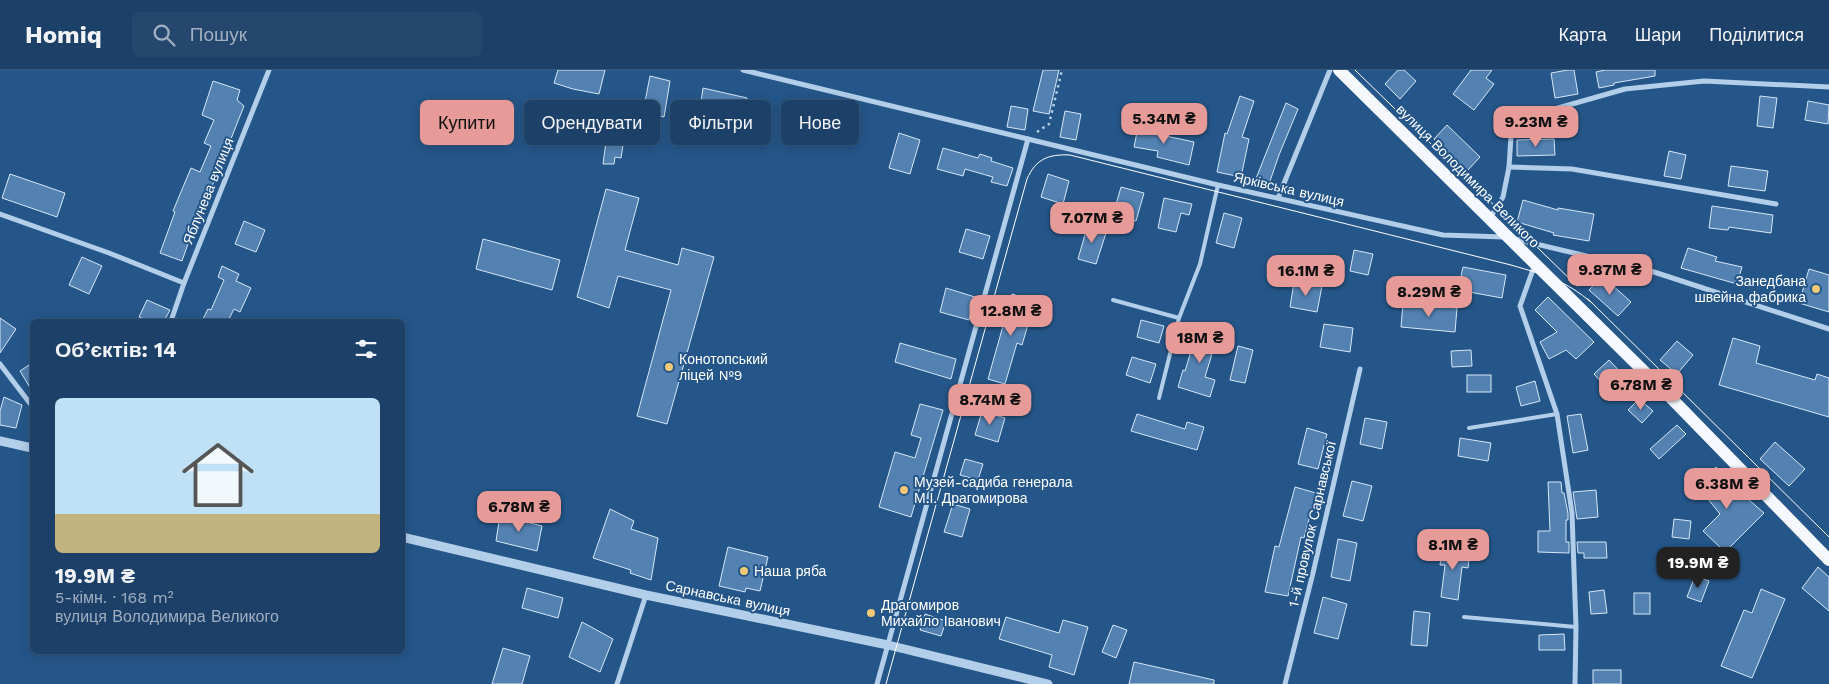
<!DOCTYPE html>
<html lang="uk">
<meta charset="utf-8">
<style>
:root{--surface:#1c4067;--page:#25476d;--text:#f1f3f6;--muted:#a0afc0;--line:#3a597b;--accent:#e69b98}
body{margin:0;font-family:"Work Sans",sans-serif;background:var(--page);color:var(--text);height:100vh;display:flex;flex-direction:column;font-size:19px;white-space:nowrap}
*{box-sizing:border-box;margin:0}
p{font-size:16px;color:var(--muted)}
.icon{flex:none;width:28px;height:28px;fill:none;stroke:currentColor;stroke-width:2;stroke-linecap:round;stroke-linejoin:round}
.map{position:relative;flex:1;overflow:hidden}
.sheet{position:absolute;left:30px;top:249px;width:375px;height:335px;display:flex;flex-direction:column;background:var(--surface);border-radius:8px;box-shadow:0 2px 12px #0003,0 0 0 1px var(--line)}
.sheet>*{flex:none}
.hud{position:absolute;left:420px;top:30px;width:475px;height:45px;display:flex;gap:10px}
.price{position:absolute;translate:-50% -42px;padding:0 11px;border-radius:10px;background:var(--accent);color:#111;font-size:16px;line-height:32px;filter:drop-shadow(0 1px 2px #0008)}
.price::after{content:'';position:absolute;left:50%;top:30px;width:15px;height:11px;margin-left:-8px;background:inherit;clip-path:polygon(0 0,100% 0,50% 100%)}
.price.on{background:#222;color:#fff}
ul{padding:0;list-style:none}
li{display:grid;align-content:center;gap:10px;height:265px;padding:0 25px}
li span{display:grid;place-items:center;height:155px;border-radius:8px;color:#555}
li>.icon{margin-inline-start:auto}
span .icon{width:90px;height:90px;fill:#fffc;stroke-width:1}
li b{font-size:21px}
h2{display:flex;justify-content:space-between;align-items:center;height:60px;padding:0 25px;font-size:21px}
.chip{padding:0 18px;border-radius:8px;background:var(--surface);box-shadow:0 2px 12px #0003,0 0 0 1px var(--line);font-size:18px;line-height:45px}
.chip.on{background:var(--accent);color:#111}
header{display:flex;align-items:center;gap:30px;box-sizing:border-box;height:70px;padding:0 25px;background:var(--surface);border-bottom:1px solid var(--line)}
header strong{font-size:24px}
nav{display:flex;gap:28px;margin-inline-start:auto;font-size:18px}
.search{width:350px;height:45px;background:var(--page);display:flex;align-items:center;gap:12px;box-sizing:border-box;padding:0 18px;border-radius:8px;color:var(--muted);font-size:19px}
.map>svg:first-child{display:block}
.building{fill:#5281b2;stroke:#d6e7f7}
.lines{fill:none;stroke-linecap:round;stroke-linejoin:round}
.path{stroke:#b2cee9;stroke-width:2.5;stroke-dasharray:2.5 4;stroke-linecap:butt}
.service{stroke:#b2cee9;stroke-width:4}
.minor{stroke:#b2cee9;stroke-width:5}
.tertiary{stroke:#b2cee9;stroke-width:9}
.primary{stroke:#f5f9fe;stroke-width:12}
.tram{stroke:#fff;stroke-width:1}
.poi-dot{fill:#f3c876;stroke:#255689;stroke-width:2}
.labels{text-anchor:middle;stroke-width:4;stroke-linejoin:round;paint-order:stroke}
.street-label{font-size:14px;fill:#fff;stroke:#255689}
.poi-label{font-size:14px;fill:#fff;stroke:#255689;text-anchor:start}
</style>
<header>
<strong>Homiq</strong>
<div class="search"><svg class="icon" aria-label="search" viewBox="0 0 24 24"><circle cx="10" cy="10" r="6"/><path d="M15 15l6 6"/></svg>Пошук</div>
<nav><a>Карта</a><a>Шари</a><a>Поділитися</a></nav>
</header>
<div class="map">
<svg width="1829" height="614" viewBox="0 0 1829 614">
<rect width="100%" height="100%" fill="#255689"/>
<!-- building -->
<g class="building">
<path d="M558 0H605L599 24 573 19 554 13Z"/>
<path d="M1043 0H1059L1049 44 1033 41Z"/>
<path d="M1398 0H1404L1416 11 1400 29 1385 14Z"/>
<path d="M1471 0H1492L1486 8 1494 14 1474 40 1453 24Z"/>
<path d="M1568 0H1574L1578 24 1555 28 1551 3Z"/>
<path d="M1605 0H1655V6L1614 13V15L1599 18 1596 2Z"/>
<path d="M650 6 670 11 664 47 643 42Z"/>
<path d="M213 11 240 20 237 30 244 36 209 124 196 151 182 191 160 183 175 142 173 141 191 98 200 102 211 76 204 73 214 50 202 45Z"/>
<path d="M703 18 747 28 746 35 771 42 766 66 749 63 750 59 717 50 716 61 697 59Z"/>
<path d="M1240 26 1254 31 1242 67 1249 69 1241 107 1217 102 1225 63 1227 64Z"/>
<path d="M1760 26 1777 28 1773 58 1757 56Z"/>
<path d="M1808 31 1829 35 1828 54 1805 50Z"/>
<path d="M1286 33 1298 39 1279 85 1269 114 1255 111Z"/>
<path d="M1011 36 1028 39 1025 60 1007 57Z"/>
<path d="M1065 41 1081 44 1076 70 1060 67Z"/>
<path d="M1139 52 1153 55 1152 63 1194 72 1189 95 1157 87 1158 81 1134 77Z"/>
<path d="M1447 55 1480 87 1467 101 1434 69Z"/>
<path d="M899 63 920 70 910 104 889 98Z"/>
<path d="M607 64 624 69 621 88 615 87 614 94H603Z"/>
<path d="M1554 69 1555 85 1517 86V70Z"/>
<path d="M943 78 978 88 980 84 992 88 991 91 1013 98 1007 116 991 112 993 107 965 99 963 106 937 99Z"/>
<path d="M1669 81 1686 85 1681 109 1664 106Z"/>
<path d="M1731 96 1768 101 1765 121 1728 116Z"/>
<path d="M10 104 65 123 57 147 2 128Z"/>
<path d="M1048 104 1069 111 1063 134 1041 127Z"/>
<path d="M1121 117 1144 123 1136 151 1113 145Z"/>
<path d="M606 119 639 128 625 180 678 195 682 178 714 187 667 354 637 346 671 220 618 206 609 238 577 227Z"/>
<path d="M1164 128 1192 134 1189 145 1181 143 1176 162 1158 158Z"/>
<path d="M1523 130 1558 140V138L1594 144 1589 171 1553 165 1554 163 1517 152Z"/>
<path d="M1712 136 1773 145 1771 163 1729 157 1728 160 1709 158Z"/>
<path d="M1224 143 1242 148 1234 178 1216 173Z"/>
<path d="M244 151 265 160 256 182 235 174Z"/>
<path d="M1088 154 1107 160 1096 194 1078 189Z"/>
<path d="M966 159 990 166 983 189 959 182Z"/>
<path d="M483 169 560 190 552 220 476 199Z"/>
<path d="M1688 178 1717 187 1715 191 1742 197 1737 214 1681 198Z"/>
<path d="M1354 180 1373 184 1368 205 1350 201Z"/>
<path d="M82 187 102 196 89 224 69 215Z"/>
<path d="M222 196 239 204 236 211 251 218 240 242 234 239 229 249 234 251H202L208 239 211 240 224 210 218 207Z"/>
<path d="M1463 197 1506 205 1502 228 1458 220Z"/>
<path d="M1809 199 1829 205V242L1799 233Z"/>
<path d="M1602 206 1631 232 1618 246 1589 220Z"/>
<path d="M1294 212 1322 216 1317 242 1290 237Z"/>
<path d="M946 218 975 227 969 250 940 242Z"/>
<path d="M1012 224 1035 231 1022 275 1017 273 1005 314 988 309Z"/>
<path d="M1548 227 1594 272 1576 289 1566 280 1549 289 1540 272 1557 262 1535 240Z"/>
<path d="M147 230 170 240 164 251H149L139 247Z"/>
<path d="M1403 233 1457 238 1455 262 1401 257Z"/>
<path d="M0 248 16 259 0 283Z"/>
<path d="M1141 250 1164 256 1159 273 1137 267Z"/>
<path d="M1324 254 1353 258 1350 282 1320 277Z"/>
<path d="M1198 258 1218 264 1205 307 1215 310 1210 327 1178 317 1183 300 1185 301Z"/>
<path d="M1733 268 1760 276 1756 293 1815 310 1817 304 1829 308V347L1719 315Z"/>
<path d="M1677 271 1693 285 1677 304 1660 290Z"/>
<path d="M900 273 956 289 951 309 895 292Z"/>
<path d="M1238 276 1253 280 1245 313 1230 310Z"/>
<path d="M1471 280 1472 296 1452 297 1451 281Z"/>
<path d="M1132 287 1156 294 1150 313 1126 305Z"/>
<path d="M1609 290 1627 309 1612 324 1594 304Z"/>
<path d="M32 293V321L20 301Z"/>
<rect x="1467" y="305" width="24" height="17"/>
<path d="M1535 311 1540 331 1521 336 1516 317Z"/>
<path d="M4 327 22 335 16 358 0 355V341Z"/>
<path d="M1639 329 1653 341 1642 353 1628 340Z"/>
<path d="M920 334 943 340 911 447 879 437 895 382 915 388 921 368 911 365Z"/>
<path d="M982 341 1005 348 998 372 975 365Z"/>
<path d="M1137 344 1185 359 1187 352 1204 357 1197 380 1131 361Z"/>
<path d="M1581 344 1588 380 1573 383 1567 346Z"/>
<path d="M1365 348 1387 352 1382 379 1360 374Z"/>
<path d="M1677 355 1686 364 1659 389 1650 379Z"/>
<path d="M1307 358 1327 364 1318 399 1298 394Z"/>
<path d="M1460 368 1491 373 1488 391 1458 386Z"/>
<path d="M1775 372 1805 399 1789 416 1760 389Z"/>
<path d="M965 389 983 394 978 410 960 405Z"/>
<path d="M1716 397 1739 426 1741 423 1764 443 1725 482 1703 461 1720 444 1696 414Z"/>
<path d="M1352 411 1372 416 1363 451 1343 446Z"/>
<path d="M1548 412H1561L1562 423H1564L1568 443V450H1566V472H1569V483L1538 482V461H1550Z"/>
<path d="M1295 417 1316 423 1304 468 1301 467 1288 526 1265 522 1275 476 1279 477Z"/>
<path d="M1596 420 1598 447 1577 449 1573 422Z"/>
<path d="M953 434 970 439 962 467 944 462Z"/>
<path d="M610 439 634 451 631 459 658 468 651 510 630 503 631 500 593 488Z"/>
<path d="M500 445 542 456 537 481 496 471Z"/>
<path d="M1674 449 1691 451 1689 469 1672 467Z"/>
<path d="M1338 469 1357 473 1350 511 1331 507Z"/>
<path d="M1577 472H1606L1607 488H1584V483H1578Z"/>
<path d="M728 477 768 487 760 521 746 518 745 522 719 516Z"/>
<path d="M1442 478 1470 481 1468 498 1462 497 1458 530 1441 527 1445 495H1440Z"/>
<path d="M1818 497 1829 507V541L1802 518Z"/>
<path d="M1695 506 1709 511 1701 532 1687 527Z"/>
<path d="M527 518 563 528 558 548 522 538Z"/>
<path d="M1761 519 1785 529 1752 608 1721 596 1744 540 1752 543Z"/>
<path d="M1604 520 1607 543 1591 544 1589 522Z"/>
<rect x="1634" y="523" width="16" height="21"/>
<path d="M1323 527 1347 534 1338 569 1314 563Z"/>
<path d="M1414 541 1430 543 1427 576 1411 575Z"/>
<path d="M925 544 946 551 941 566 920 560Z"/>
<path d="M1006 547 1059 563 1063 550 1088 557 1074 605 1049 597 1052 585 999 569Z"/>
<path d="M582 552 613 569 600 602 569 587Z"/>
<path d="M1113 555 1127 560 1116 588 1102 582Z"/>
<path d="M1564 564 1565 580H1539V565Z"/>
<path d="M503 578 530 586 522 614H492Z"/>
<path d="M1134 592 1214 610V614H1129Z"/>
<rect x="1593" y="600" width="28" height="14"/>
</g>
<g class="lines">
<!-- path -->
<path class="path" d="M1037 62 1049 54 1062 0"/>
<!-- service -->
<g class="service">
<path d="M1113 230 1179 248"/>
<path d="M1159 328 1179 248 1200 194 1218 115"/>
<path d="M1469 358 1557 344"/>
<path d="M1464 547 1576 557"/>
</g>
<!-- minor -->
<g class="minor">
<path d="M743 0 1218 115 1443 165 1504 167"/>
<path d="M1509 97 1572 99 1776 134"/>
<path d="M1278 128 1330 0"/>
<path d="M0 144 109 183 184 213"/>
<path d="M1490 148 1503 127 1509 97 1512 51 1625 19 1704 11 1829 17"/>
<path d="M1515 169 1654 202 1829 259"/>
<path d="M1535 194 1520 236 1557 344 1572 443 1576 557 1575 614"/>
<path d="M171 251 184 213 269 0"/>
<path d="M0 294 32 336"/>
<path d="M617 614 646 525"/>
<path d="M877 614 1028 69"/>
<path d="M1285 614 1313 503 1360 299"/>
</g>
<!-- tertiary -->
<g class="tertiary">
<path d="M0 371 32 378"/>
<path d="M402 467 646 525 888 575 1048 614"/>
</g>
<!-- primary -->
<path class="primary" d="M1339 0 1674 331 1829 490"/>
<!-- tram -->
<g class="tram">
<path d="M1355 0 1577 216"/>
<path d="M1588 229 1829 467"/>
<path d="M886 614 1027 109C1036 89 1048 84 1070 85L1511 195C1545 205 1565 210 1592 233"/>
</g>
</g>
<!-- markers -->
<g class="poi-dot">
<circle cx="1816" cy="219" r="5"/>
<circle cx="669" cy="297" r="5"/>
<circle cx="904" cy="420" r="5"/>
<circle cx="744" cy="501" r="5"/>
<circle cx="871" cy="543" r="5"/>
</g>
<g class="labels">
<!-- street labels -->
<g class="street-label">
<text transform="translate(1468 106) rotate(45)" y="5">вулиця Володимира Великого</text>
<text transform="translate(1289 119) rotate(13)" y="5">Ярківська вулиця</text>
<text transform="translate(208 121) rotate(-68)" y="5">Яблунева вулиця</text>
<text transform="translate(1312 454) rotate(-77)" y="5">1-й провулок Сарнавської</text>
<text transform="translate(728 528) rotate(12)" y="5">Сарнавська вулиця</text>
</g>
<!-- poi labels -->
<g class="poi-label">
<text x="1806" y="216" text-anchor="end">Занедбана<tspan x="1806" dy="16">швейна фабрика</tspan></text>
<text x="679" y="294">Конотопський<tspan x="679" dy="16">ліцей №9</tspan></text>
<text x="914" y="417">Музей-садиба генерала<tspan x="914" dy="16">М.І. Драгомирова</tspan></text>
<text x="754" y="506">Наша ряба</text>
<text x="881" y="540">Драгомиров<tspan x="881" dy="16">Михайло Іванович</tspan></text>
</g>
</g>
</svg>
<b class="price" style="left:1164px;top:75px">5.34M ₴</b>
<b class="price" style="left:1536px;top:78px">9.23M ₴</b>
<b class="price" style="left:1092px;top:174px">7.07M ₴</b>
<b class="price" style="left:1610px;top:226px">9.87M ₴</b>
<b class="price" style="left:1306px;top:227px">16.1M ₴</b>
<b class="price" style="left:1429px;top:248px">8.29M ₴</b>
<b class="price" style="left:1011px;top:267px">12.8M ₴</b>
<b class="price" style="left:1200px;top:294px">18M ₴</b>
<b class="price" style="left:1641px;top:341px">6.78M ₴</b>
<b class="price" style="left:990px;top:356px">8.74M ₴</b>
<b class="price" style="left:1727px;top:440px">6.38M ₴</b>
<b class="price" style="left:519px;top:463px">6.78M ₴</b>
<b class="price" style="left:1453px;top:501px">8.1M ₴</b>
<b class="price on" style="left:1698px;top:519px">19.9M ₴</b>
<div class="hud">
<a class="chip on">Купити</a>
<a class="chip">Орендувати</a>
<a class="chip">Фільтри</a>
<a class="chip">Нове</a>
</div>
<section class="sheet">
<h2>Об’єктів: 14<svg class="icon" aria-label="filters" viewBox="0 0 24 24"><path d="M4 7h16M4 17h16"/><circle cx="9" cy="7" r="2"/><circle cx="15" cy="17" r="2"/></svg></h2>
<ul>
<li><span style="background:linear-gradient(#bfe0f5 75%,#c2b280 0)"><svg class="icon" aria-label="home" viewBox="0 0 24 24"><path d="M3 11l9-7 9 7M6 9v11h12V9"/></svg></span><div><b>19.9M ₴</b><p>5-кімн. · 168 m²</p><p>вулиця Володимира Великого</p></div></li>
</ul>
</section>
</div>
